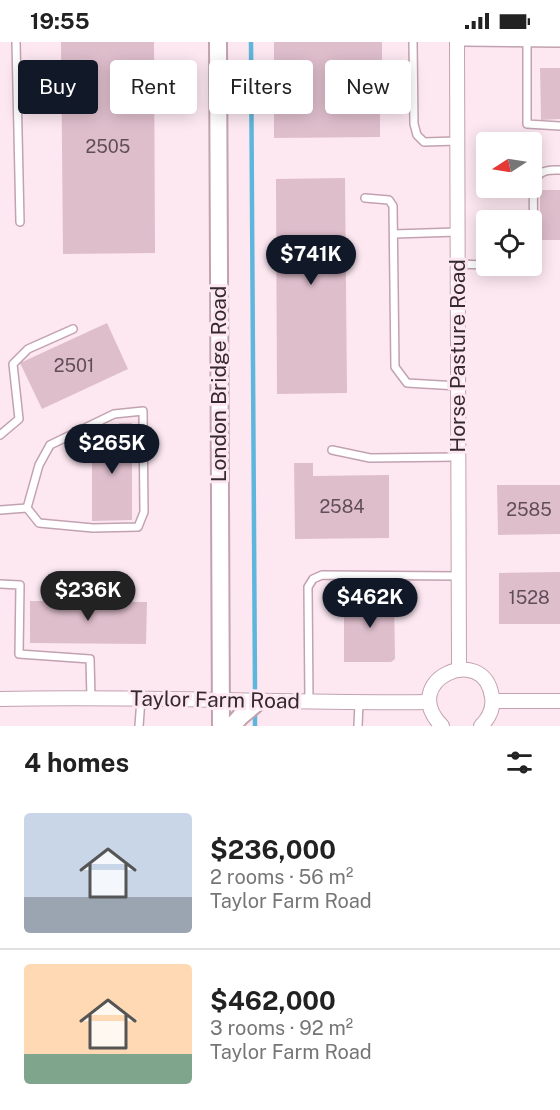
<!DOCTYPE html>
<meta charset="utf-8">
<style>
:root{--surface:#fff;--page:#f2f2f2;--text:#222;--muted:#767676;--line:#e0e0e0;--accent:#111827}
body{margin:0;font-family:"Public Sans",sans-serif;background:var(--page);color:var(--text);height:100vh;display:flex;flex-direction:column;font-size:22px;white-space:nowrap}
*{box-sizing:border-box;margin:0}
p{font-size:20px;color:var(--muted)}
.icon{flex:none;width:33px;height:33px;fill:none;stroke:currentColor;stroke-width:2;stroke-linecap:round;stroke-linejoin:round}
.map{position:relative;height:684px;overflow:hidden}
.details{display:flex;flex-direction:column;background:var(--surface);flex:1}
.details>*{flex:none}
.guide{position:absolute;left:18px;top:18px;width:525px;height:54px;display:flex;gap:12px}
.needle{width:39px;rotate:258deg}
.controls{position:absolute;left:476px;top:90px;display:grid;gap:12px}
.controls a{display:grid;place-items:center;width:66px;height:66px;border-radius:6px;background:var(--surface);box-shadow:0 3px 15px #0003;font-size:30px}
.price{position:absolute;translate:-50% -51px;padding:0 14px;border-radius:21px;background:var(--accent);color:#fff;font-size:20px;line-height:39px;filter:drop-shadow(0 2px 3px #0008)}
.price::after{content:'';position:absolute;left:50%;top:36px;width:18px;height:14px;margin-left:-9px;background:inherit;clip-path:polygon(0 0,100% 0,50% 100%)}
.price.selected{background:#222;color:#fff}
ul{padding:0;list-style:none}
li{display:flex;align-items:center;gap:18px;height:150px;padding:0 24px}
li+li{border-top:2px solid var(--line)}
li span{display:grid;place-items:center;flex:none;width:168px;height:120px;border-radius:6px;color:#555}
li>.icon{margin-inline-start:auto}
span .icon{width:72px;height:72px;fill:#fffc;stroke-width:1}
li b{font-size:26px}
h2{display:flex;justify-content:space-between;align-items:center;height:72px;padding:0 24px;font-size:26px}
.chip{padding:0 21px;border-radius:6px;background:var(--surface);box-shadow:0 3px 15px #0003;font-size:21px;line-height:54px}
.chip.selected{background:var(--accent);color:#fff}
.status{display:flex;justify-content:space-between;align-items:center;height:42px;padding:0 30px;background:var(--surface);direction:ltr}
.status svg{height:16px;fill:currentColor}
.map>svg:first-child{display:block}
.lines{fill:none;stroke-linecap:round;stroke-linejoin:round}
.stream{stroke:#5fb6dc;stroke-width:4.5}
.building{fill:#dfbecc}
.service-casing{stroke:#c2a2b0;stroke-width:10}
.minor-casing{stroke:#c2a2b0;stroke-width:16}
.tertiary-casing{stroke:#c2a2b0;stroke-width:20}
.service{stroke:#fff;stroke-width:7}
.minor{stroke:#fff;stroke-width:14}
.tertiary{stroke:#fff;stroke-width:16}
.labels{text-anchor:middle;stroke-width:6;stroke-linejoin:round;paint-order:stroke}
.number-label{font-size:18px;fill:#604e56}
.street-label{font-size:21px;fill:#35282e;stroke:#fde8f1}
</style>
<div class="status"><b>19:55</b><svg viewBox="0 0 49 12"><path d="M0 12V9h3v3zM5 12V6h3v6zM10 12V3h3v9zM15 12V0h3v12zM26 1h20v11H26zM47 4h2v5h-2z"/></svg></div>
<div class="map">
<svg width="560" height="684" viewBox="0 0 560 684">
<rect width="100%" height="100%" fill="#fde8f1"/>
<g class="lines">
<!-- stream -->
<g class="stream">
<path d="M251 0 255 648"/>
<path d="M255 670V684"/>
</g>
</g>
<!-- building -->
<g class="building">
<path d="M61 0H154L155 211 63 212Z"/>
<path d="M274 0H382V37H386V56H380V95L274 96Z"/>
<path d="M540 26H560V77L541 78Z"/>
<path d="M345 136 347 351 277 352 276 137Z"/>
<rect x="540" y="148" width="20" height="50"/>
<path d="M107 281 128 327 42 367 20 321Z"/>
<path d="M119 381H132V478L92 479V390H119Z"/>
<path d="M294 421H313V434L389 433V496L295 497Z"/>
<path d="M497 443H560V492L498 493Z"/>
<path d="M560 530V582H499V531Z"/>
<path d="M375 544H388V557H394L395 617 391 620H344V557H375Z"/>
<path d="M30 559 147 560 146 602 30 601Z"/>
</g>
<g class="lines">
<!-- service casing -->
<g class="service-casing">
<g id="service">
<path d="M16 0 20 180"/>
<path d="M413 0 414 82 417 93 424 100 457 99"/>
<path d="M464 0 560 1"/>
<path d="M527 0V82L560 84"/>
<path d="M365 156 389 158 393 164 395 325 407 341 458 344"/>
<path d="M394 192 457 190"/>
<path d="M531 209C539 190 526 142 541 131 547 127 554 128 560 128"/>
<path d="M458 222 486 223"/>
<path d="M143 369 144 470 138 485 93 486 39 481 27 466 39 423 50 403 114 372Z"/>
<path d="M0 393 19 377 13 322 28 307 73 287"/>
<path d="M332 408 370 416 458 415"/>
<path d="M0 468 27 466"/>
<path d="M0 542 20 543 19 612 90 617 91 656"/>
<path d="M309 660 308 545 313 537 322 533 459 534"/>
<path d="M139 684 141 657"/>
<path d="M358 684 359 661"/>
</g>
</g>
<!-- minor casing -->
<g class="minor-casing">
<g id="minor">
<path d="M457 0 459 627"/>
<path d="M0 657C143 653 286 662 429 660"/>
<path d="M493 659H560"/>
<path d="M442 684C397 639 484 599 492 655 494 667 489 676 481 684"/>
</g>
</g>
<!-- tertiary casing -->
<g class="tertiary-casing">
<g id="tertiary">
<path d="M218 0 221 684"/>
<path d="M232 684 241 674 259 659"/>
</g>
</g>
<!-- service -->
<use href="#service" class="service"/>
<!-- minor -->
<use href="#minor" class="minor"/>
<!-- tertiary -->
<use href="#tertiary" class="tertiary"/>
</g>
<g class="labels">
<!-- number labels -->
<g class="number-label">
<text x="108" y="111">2505</text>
<text x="74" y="330">2501</text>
<text x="342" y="471">2584</text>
<text x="529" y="474">2585</text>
<text x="529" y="562">1528</text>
</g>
<!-- street labels -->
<g class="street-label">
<text transform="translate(458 314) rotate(-90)" y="7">Horse Pasture Road</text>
<text transform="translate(219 342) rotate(-90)" y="7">London Bridge Road</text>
<text transform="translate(215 658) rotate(1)" y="7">Taylor Farm Road</text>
</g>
</g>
</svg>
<div class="controls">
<a><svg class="needle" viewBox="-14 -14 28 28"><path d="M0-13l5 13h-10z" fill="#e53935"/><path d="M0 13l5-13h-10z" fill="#767676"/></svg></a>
<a><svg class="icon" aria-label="locate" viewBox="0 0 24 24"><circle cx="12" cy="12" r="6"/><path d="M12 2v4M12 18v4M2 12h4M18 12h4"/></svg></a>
</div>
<b class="price" style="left:311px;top:244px">$741K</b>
<b class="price" style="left:112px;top:433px">$265K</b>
<b class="price selected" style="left:88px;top:580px">$236K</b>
<b class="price" style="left:370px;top:587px">$462K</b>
<div class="guide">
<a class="chip selected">Buy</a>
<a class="chip">Rent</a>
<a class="chip">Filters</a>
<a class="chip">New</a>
</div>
</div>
<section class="details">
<h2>4 homes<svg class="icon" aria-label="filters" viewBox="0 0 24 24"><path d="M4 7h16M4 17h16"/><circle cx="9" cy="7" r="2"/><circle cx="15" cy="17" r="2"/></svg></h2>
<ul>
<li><span style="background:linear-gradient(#c9d6e8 70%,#9aa5b1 0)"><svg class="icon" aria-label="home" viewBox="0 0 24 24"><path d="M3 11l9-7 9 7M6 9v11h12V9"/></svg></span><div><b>$236,000</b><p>2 rooms · 56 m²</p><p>Taylor Farm Road</p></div></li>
<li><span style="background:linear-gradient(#ffd9b3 75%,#7fa58c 0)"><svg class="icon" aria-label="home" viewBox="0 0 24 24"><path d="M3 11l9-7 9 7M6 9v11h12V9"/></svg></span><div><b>$462,000</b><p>3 rooms · 92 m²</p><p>Taylor Farm Road</p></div></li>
</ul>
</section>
